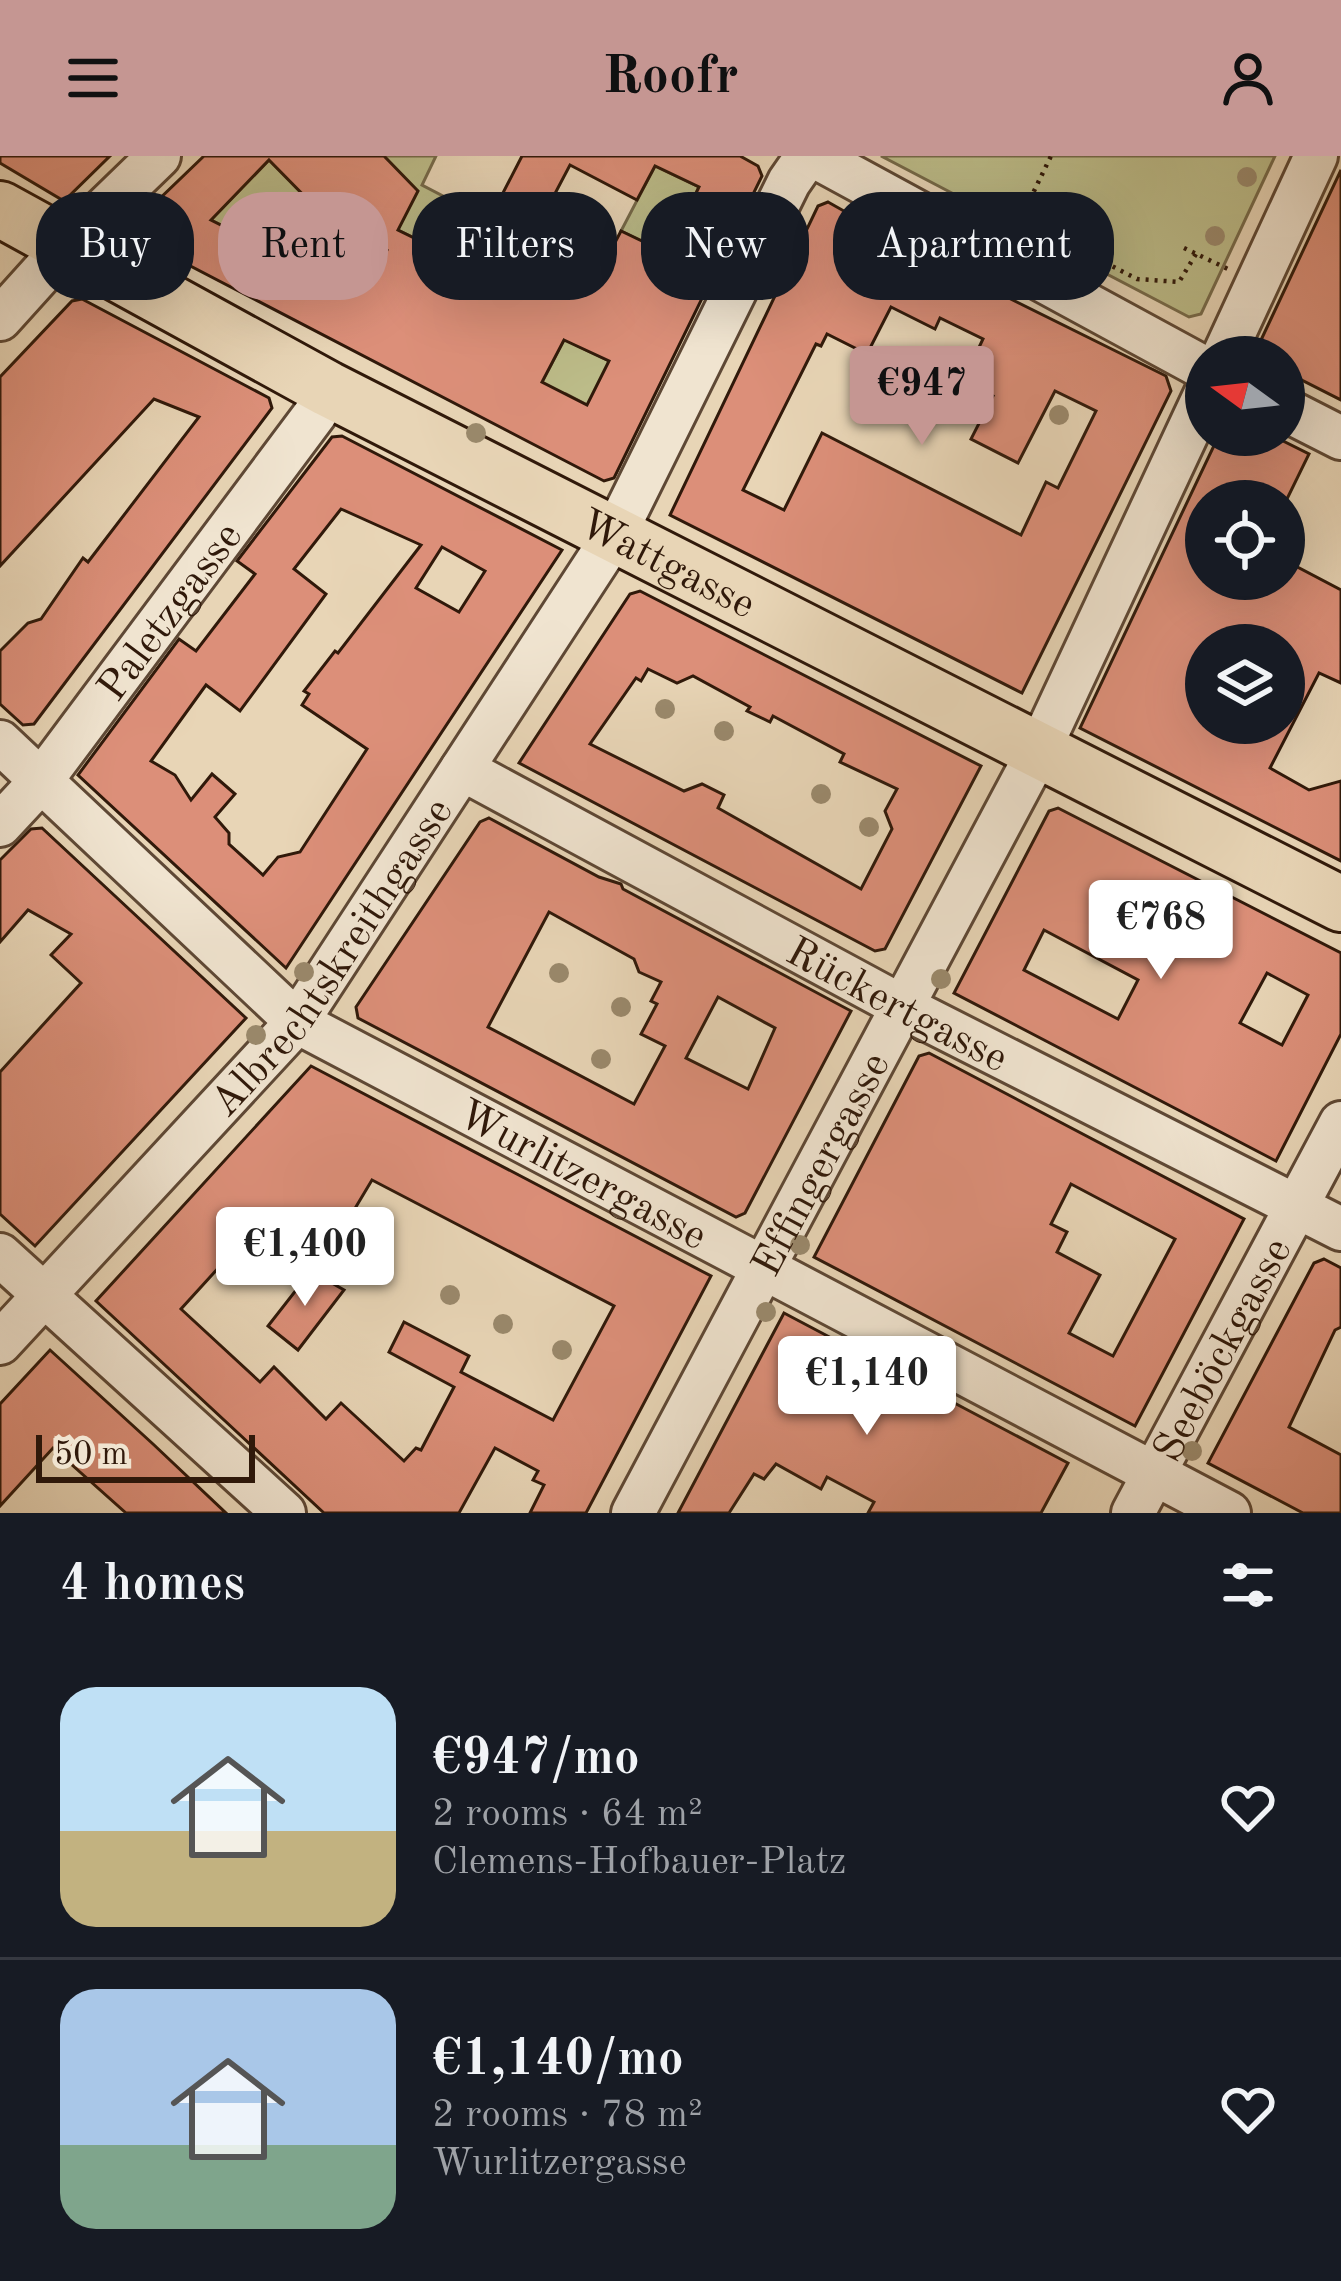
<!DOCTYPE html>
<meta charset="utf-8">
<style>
:root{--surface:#171b24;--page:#242831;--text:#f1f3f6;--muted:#9ea1a6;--line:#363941;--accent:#c59692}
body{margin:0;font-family:"Old Standard TT",serif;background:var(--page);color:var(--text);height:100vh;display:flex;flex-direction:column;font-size:45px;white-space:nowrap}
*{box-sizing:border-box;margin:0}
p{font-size:39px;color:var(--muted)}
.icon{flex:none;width:66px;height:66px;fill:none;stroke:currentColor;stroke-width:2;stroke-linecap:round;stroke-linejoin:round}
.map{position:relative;height:1357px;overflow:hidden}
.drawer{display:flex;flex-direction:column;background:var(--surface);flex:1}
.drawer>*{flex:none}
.guide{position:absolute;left:36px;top:36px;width:1269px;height:108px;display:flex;gap:24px}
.needle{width:78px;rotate:285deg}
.fabs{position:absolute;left:1185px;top:180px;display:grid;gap:24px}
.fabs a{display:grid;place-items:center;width:120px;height:120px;border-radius:50%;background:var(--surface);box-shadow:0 12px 48px #0002;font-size:60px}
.scale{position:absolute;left:36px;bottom:30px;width:219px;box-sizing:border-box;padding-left:12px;border:6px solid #30190a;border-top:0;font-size:33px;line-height:42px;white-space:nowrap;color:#30190a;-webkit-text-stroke:9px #f0e4d0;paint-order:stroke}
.price{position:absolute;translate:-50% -102px;padding:0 27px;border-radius:12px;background:#fff;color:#222;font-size:39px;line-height:78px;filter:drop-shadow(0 3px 6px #0008)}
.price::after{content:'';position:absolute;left:50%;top:72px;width:36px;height:27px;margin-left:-18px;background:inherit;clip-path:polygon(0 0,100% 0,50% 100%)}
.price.selected{background:var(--accent);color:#111}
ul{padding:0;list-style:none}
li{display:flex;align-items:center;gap:36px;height:300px;padding:0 60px}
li+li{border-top:3px solid var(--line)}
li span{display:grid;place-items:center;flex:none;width:336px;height:240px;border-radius:36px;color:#555}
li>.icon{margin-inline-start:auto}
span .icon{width:144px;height:144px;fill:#fffc;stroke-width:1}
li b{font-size:51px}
h2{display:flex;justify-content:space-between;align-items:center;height:144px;padding:0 60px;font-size:51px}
.pill{padding:0 42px;border-radius:48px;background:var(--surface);box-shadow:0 12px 48px #0002;font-size:42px;line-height:108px}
.pill.selected{background:var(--accent);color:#111}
header{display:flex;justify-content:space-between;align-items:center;height:156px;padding:0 60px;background:var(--accent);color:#111;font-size:54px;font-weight:700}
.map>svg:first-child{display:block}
.green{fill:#bcbc89;stroke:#766a4a;stroke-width:3}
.building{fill:#dc8f79;stroke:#30190a;stroke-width:3;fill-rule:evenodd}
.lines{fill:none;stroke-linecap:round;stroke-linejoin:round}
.minor-casing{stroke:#5e4835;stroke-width:48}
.major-casing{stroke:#30190a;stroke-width:60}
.path{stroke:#30190a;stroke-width:4.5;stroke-dasharray:3 6;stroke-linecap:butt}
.minor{stroke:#f0e4d0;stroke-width:42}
.major{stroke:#e8d5b6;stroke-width:54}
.tree{fill:#9a896c}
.labels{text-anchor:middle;stroke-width:9;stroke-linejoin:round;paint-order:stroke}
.street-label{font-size:42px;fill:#30190a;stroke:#f0e4d0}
</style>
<header><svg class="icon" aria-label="menu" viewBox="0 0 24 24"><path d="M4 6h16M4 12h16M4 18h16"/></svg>Roofr<svg class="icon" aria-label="person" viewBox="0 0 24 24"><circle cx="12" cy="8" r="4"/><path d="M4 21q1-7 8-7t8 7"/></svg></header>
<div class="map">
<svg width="1341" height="1357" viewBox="0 0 1341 1357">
<rect width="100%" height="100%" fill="#e8d5b6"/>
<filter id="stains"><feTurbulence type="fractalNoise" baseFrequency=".00167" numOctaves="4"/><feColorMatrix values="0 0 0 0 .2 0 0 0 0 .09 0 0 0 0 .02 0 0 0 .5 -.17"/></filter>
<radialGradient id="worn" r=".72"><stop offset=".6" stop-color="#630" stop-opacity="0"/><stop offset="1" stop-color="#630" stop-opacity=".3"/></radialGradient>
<!-- green -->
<g class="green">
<path d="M384 0H436L422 29 539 90 520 125 462 95 457 103 398 74Z"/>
<path d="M881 0H1275L1201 158 1189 161Z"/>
<path d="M269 4 327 63 339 43 387 94 363 141 211 64Z"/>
<path d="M655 10 699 31 667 97 621 75Z"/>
<path d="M568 176 576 189 609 205 593 252 566 238 539 232Z"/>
</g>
<!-- building -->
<g class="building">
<path d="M0 0H110L64 45 0 7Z"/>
<path d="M204 0H384L418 35 398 74 457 103 462 94 471 99 522 0H740L758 10 762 20 614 322 604 325 125 76ZM269 4 328 64 339 43 387 94 372 125 358 138 211 64ZM570 9 637 44 655 10 699 31 667 97 621 75 597 121 530 85ZM564 184 609 205 587 249 542 226Z"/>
<path d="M1341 14V244L1284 215V201H1253Z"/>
<path d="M828 46 918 97 1166 220 1171 235 1022 537 670 359 818 50ZM891 151 935 173 940 162 983 183 963 225 993 240 971 283 1018 307 1055 235 1096 255 1058 332 1046 326 1021 379 822 277 784 354 743 334 816 188 821 190 827 178 867 198Z"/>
<path d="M82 143 269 242 272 252 34 568 23 569 0 548V495L28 467 41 463 83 402 88 406 199 261 154 243 0 410V221L72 145Z"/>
<path d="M1219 279H1271L1309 298 1286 345H1206V423H1284V404L1341 434V527L1319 517 1270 612 1309 634 1341 625V705L1080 572ZM1206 489H1284V567H1206Z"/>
<path d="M342 280 562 394 286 812 78 619 179 483 196 495 255 418 237 405 332 281ZM341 353 421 389 338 497 335 495 304 535 309 538 302 549 367 593 300 696 278 701 263 719 229 688V677L215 661 235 638 212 618 191 644 175 619 151 605 206 529 240 555 326 438 294 413ZM442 391 485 415 459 456 416 432Z"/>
<path d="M640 435 981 610 885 793 875 795 519 607 630 438ZM648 513 677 527 693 520 750 551 747 555 770 566 773 560 844 598 840 606 897 633 885 655 892 673 861 733 718 652 724 639 702 628 684 635 590 588 636 522 641 525Z"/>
<path d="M1058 652 1341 797V878L1276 1005 954 837 1049 655ZM1044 774 1138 824 1118 863 1024 814ZM1267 817 1308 839 1282 889 1240 867Z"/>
<path d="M489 662 599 721 621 728 623 733 851 855 745 1057 736 1061 358 862 356 851 480 666ZM549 756 634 803 639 816 661 826 651 845 657 848 641 878 665 890 634 948 488 871ZM718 841 775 872 748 933 686 902Z"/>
<path d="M42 672 246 862 35 1090 0 1058V916L81 827 51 799 71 778 28 754 0 786V704L31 673Z"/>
<path d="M929 897 1244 1063 1135 1270 814 1101 919 900ZM1071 1028 1175 1083 1113 1200 1069 1177 1100 1119 1057 1096 1067 1076 1051 1068Z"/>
<path d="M311 910 711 1120 586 1357H530L544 1329 533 1324 538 1315 495 1292 459 1357H324L96 1145ZM372 1024 614 1150 553 1264 461 1216 469 1200 404 1166 389 1196 454 1231 421 1294 416 1292 404 1305 341 1247 326 1263 274 1211 260 1226 181 1153 251 1076 317 1116Z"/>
<path d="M1324 1103 1341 1112V1171L1335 1174 1289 1271 1341 1299V1357H1303L1208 1307 1314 1107Z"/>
<path d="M311 1115 344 1134 298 1194 268 1170Z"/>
<path d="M784 1157 1068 1307 1041 1357H868L874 1346 827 1321 821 1333 776 1308 764 1323 754 1318 729 1357H678Z"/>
<path d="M50 1194 153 1288 226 1357H126L53 1292 0 1350V1248Z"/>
</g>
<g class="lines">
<!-- minor casing -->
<g class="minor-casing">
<g id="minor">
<path d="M814 0 1206 213"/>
<path d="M0 163 65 91 159 0"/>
<path d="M1223 201 1316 0"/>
<path d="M1284 253 1341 282"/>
<path id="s1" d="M0 586 297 866 1229 1357"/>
<path id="s2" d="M462 613 903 851 1341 1073"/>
<path id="s3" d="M0 669 41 625 315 258 328 233"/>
<path d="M0 1099 284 1357"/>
<path id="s4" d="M0 1187 297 866 615 378 789 26 807 0"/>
<path id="s5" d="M633 1357 1040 592 1206 237"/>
<path id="s6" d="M1133 1357 1341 967"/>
</g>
</g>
<!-- major casing -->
<g class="major-casing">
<g id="major">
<path id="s7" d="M0 53 328 233 1341 748"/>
</g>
</g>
<!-- path -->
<g class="path">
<path d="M1018 68 1051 0"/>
<path d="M1085 79 1084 86 1106 107 1137 123 1179 126 1196 98"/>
<path d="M1184 92 1228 113"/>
</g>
<!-- minor -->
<use href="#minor" class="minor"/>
<!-- major -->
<use href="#major" class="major"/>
</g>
<!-- trees -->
<g class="tree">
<circle cx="1247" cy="21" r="10"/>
<circle cx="1215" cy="80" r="10"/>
<circle cx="1059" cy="259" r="10"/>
<circle cx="476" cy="277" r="10"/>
<circle cx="665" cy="553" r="10"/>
<circle cx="724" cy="575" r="10"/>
<circle cx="821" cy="638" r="10"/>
<circle cx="869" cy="671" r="10"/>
<circle cx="304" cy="816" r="10"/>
<circle cx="559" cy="817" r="10"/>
<circle cx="941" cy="823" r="10"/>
<circle cx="621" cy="851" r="10"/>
<circle cx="256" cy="879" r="10"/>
<circle cx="601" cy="903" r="10"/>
<circle cx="800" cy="1089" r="10"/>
<circle cx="450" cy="1139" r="10"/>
<circle cx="766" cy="1156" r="10"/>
<circle cx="503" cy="1168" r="10"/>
<circle cx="562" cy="1194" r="10"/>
<circle cx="1192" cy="1295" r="10"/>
</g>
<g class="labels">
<!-- street labels -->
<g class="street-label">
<text dy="15" stroke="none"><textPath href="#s7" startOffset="756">Wattgasse</textPath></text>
<text dy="15" stroke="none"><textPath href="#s3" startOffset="273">Paletzgasse</textPath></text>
<text dy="15" stroke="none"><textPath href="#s4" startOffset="510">Albrechtskreithgasse</textPath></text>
<text dy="15" stroke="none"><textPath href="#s2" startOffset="495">Rückertgasse</textPath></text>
<text dy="15" stroke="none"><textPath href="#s5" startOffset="396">Effingergasse</textPath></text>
<text dy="15" stroke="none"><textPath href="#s1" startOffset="732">Wurlitzergasse</textPath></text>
<text dy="15" stroke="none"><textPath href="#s6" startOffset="186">Seeböckgasse</textPath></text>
</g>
</g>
<rect width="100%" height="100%" filter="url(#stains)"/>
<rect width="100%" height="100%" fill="url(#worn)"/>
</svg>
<div class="fabs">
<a><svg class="needle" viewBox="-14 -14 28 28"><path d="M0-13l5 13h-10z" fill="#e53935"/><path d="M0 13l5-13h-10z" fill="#9ea1a6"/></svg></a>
<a><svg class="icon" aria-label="locate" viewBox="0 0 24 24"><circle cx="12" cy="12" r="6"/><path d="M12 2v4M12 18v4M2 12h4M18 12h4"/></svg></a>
<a><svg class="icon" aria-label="layers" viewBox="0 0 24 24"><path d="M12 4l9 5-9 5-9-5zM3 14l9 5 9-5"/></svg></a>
</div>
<div class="scale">50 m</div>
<b class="price selected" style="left:922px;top:292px">€947</b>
<b class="price" style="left:1161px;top:826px">€768</b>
<b class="price" style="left:305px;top:1153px">€1,400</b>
<b class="price" style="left:867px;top:1282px">€1,140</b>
<div class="guide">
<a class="pill">Buy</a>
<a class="pill selected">Rent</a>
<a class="pill">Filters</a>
<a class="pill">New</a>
<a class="pill">Apartment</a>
</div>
</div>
<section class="drawer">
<h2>4 homes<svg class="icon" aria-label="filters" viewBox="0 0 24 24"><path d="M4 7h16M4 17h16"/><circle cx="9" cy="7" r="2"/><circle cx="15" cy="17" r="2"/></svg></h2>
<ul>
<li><span style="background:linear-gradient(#bfe0f5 60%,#c2b280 0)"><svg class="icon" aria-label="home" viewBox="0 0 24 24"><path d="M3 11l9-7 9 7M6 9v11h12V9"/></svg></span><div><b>€947/mo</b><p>2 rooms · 64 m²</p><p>Clemens-Hofbauer-Platz</p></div><svg class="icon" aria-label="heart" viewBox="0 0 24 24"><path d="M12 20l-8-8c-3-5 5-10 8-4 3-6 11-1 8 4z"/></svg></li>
<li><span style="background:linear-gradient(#a9c7e8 65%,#7fa58c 0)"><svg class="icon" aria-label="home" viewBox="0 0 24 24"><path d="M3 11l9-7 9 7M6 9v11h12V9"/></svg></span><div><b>€1,140/mo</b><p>2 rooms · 78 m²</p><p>Wurlitzergasse</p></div><svg class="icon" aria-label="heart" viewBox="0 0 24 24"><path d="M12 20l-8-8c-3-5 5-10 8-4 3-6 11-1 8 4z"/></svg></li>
</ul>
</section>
